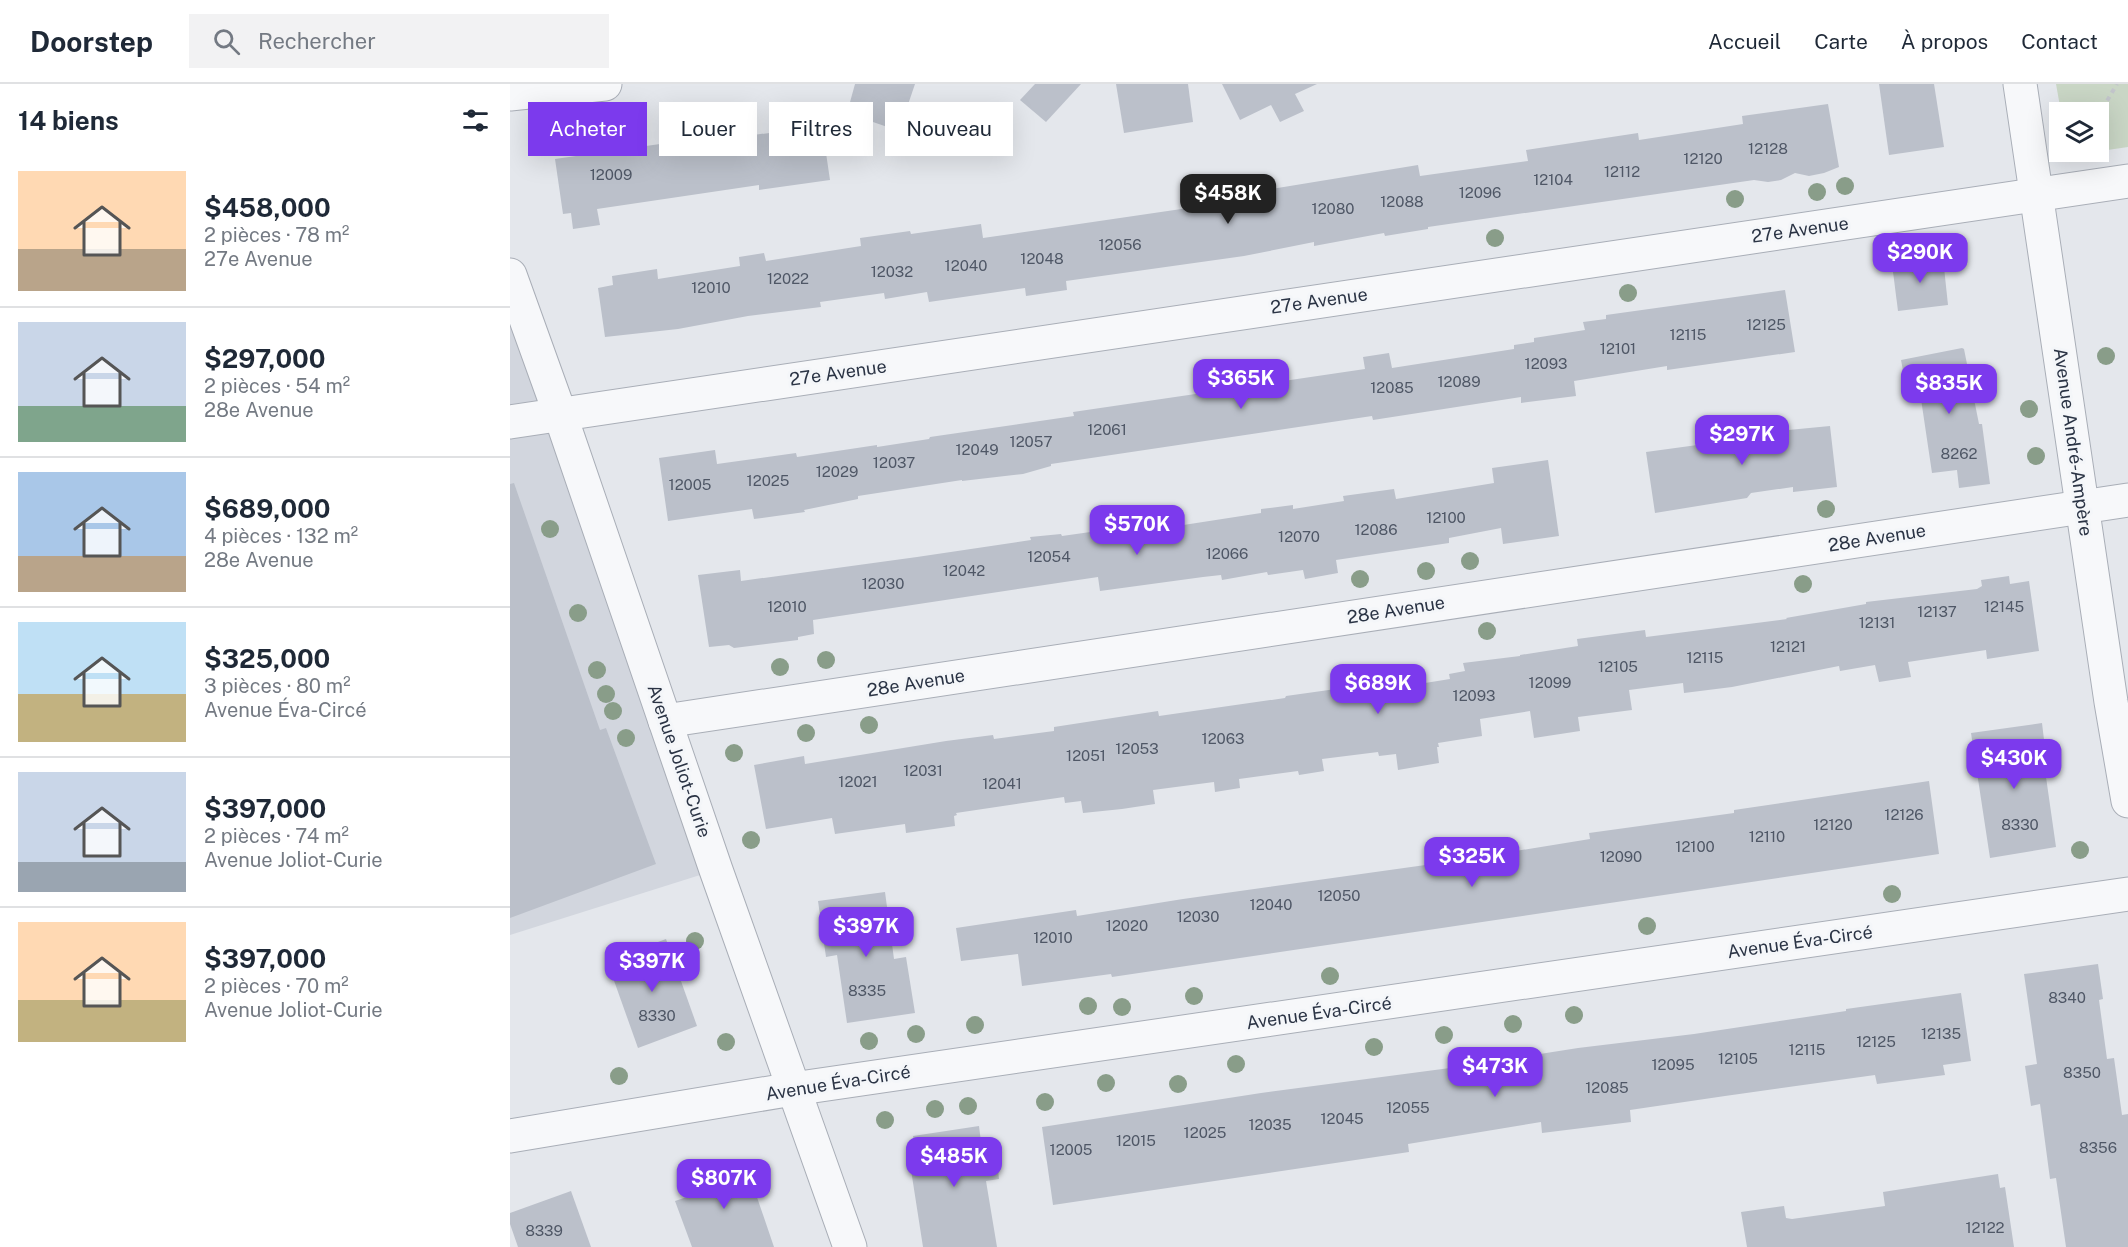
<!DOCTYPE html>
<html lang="fr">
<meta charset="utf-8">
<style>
:root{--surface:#fff;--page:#f2f2f3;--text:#1f2937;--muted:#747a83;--line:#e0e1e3;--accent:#7c3aed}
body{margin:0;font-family:"Public Sans",sans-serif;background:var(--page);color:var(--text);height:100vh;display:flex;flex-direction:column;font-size:22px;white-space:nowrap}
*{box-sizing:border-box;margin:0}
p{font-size:20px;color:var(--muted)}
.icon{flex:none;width:33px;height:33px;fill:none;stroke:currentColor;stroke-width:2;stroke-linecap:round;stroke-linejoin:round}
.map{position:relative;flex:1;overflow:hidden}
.panel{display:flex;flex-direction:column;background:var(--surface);width:510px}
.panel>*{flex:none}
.banner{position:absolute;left:18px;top:18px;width:570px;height:54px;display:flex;gap:12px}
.fabs{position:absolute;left:1539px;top:18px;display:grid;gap:12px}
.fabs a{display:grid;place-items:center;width:60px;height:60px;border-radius:0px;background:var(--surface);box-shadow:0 6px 24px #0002;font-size:30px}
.price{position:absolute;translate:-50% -51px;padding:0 14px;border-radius:12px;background:var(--accent);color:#fff;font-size:20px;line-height:39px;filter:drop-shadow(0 2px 3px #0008)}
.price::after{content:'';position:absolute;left:50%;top:36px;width:18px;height:14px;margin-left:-9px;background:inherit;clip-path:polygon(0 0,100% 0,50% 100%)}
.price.on{background:#222;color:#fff}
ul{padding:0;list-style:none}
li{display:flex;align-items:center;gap:18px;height:150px;padding:0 18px}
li+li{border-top:2px solid var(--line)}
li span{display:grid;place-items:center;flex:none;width:168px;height:120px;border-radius:0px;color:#555}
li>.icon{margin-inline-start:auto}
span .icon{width:72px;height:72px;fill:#fffc;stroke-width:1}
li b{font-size:26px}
h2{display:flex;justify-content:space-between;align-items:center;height:72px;padding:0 18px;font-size:26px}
.chip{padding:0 21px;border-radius:0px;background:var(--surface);box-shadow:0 6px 24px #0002;font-size:21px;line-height:54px}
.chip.on{background:var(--accent);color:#fff}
header{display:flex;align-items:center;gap:36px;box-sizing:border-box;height:84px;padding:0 30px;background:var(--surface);border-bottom:2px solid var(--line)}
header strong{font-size:28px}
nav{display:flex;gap:33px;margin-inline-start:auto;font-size:21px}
.search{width:420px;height:54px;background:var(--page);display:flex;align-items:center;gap:15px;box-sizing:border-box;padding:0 21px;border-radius:0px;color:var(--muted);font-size:22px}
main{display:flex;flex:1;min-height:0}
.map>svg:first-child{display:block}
.built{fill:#d2d6de}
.green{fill:#c9d6c5}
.building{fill:#bbc0ca}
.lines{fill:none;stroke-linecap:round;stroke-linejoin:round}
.minor-casing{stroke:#a9aeb7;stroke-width:35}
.path{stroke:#c2c5cb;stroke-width:4;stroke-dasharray:4.5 4.5;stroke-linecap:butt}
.minor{stroke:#f7f8fa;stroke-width:33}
.tree{fill:#899d89}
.labels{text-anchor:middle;stroke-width:6;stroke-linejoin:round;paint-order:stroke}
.number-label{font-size:15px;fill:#4f5766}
.street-label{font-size:18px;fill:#2b3445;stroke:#f4f6f9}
</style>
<header>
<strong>Doorstep</strong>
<div class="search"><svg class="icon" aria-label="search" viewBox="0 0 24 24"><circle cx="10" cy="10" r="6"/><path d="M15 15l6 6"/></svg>Rechercher</div>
<nav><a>Accueil</a><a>Carte</a><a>À propos</a><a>Contact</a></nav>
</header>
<main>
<section class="panel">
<h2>14 biens<svg class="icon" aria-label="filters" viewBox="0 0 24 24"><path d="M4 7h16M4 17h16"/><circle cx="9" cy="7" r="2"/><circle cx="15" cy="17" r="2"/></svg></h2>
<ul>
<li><span style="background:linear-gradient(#ffd9b3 65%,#b9a48a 0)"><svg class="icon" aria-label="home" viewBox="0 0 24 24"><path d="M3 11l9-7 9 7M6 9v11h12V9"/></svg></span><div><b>$458,000</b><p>2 pièces · 78 m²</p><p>27e Avenue</p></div></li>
<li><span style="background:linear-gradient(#c9d6e8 70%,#7fa58c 0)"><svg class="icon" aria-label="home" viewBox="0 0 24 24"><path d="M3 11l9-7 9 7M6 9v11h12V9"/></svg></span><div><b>$297,000</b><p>2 pièces · 54 m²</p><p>28e Avenue</p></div></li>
<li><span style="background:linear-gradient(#a9c7e8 70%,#b9a48a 0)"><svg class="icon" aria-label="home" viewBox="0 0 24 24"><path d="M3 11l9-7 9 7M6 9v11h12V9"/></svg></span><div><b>$689,000</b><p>4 pièces · 132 m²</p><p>28e Avenue</p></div></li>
<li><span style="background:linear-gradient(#bfe0f5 60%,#c2b280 0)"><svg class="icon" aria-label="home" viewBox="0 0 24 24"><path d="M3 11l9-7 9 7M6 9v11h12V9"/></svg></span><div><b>$325,000</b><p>3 pièces · 80 m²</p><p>Avenue Éva-Circé</p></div></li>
<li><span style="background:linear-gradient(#c9d6e8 75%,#9aa5b1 0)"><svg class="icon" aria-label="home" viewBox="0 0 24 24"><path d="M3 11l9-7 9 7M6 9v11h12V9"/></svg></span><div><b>$397,000</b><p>2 pièces · 74 m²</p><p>Avenue Joliot-Curie</p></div></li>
<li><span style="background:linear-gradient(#ffd9b3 65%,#c2b280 0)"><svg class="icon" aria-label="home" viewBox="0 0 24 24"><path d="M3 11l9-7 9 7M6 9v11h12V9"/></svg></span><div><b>$397,000</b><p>2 pièces · 70 m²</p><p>Avenue Joliot-Curie</p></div></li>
</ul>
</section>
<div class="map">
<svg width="1618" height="1163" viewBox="0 0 1618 1163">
<rect width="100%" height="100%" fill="#e4e7ec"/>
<!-- built -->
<path class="built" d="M0 191 206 786 0 851Z"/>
<!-- green -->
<path class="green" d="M1546 0H1618V63L1577 69 1570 68H1588V28H1551Z"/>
<!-- building -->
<g class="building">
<path d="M345 0H405L389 47 337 29Z"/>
<path d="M525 0H571L536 38 510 16Z"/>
<path d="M606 0H678L683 38 614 49Z"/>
<path d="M712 0H807L785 10 794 27 770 38 761 21 730 36Z"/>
<path d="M1369 0H1424L1434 63 1379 71Z"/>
<path d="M1318 20 1329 83 1314 89 1299 92 1285 89 1271 96 1258 98 1244 96 918 143V145L875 152 874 149 804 162V158L734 172 556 197 557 206 516 212 515 204 419 218 417 208 375 215 374 209 310 218 311 223 238 232 168 245 95 253 88 204 103 201 102 192 147 185 148 195 230 182 229 173 254 169 256 177 351 162 350 154 400 147 401 150 471 140 473 154 719 118 718 112 908 81 910 92 1018 77 1016 66 1128 49 1129 56 1233 40 1232 32Z"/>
<path d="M312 42 320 96 249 106V101L87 125 90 141 63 145 61 129 53 130 45 75 213 51V55Z"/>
<path d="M1433 174 1438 221 1388 227 1382 180Z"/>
<path d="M1275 206 1285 268 1157 286V282L1064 297 1066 312 1011 319V313L863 336 862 332 541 380V382L513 390 452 397V396L348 412V415L294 426 295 428 244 435 242 425 158 437 149 374 205 366 207 380 286 369 287 373 367 361V363L419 355 420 353 564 332 563 328 855 285 853 273 879 269 882 284 1004 265V261L1024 258V254L1075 246 1073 238 1096 235V231Z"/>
<path d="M1452 264 1454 265 1469 340H1472L1480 400 1449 404 1447 386 1422 389 1411 315 1399 318 1391 276Z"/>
<path d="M1256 334 1258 348 1320 342 1327 403 1283 408V403L1241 409 1237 414 1145 429 1136 368 1202 359 1200 346 1230 342V337Z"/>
<path d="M1038 376 1049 452 993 460 991 444 939 454V459L826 476 828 489 795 495 793 486 758 491 757 488 712 496 711 491 693 493 590 507 588 493 303 536 304 550 288 553V556L224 564 219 561 199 563 188 491 230 486 231 497 407 473 521 456 520 453 551 450 552 452 666 436 667 442 751 429V425L783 421V425L834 417 833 412 884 405 886 415 984 399 982 384Z"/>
<path d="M4 399 90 646 96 644 146 780 0 834V400Z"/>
<path d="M1499 492 1500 500 1519 497 1529 567 1477 575 1476 566 1398 578 1401 593 1369 598 1365 581 1330 587 1329 582 1222 603 1174 609 1173 599 1119 606 1122 626 1068 633 1070 647 1024 654 1020 627 970 635 972 652 928 659 929 663H927L929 679 888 686 886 670 869 672 868 668 812 675 814 687 789 691 788 687 729 695 730 704 705 708 704 698 643 706 645 720 612 725 573 729 571 717 555 719 554 713 446 729 447 731 444 732 445 742 396 749 395 740 325 750 322 734 256 745 244 681 294 672 295 680 436 657 483 651 484 655 544 647V643L648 627 649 632 775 614 776 612 883 597 884 604 940 595 939 590 955 587 953 579 1010 572V571L1068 562 1067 555 1135 546 1136 553 1277 535 1276 534 1356 520V518L1467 505 1472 502 1471 496Z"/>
<path d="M1532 639 1535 664 1532 665 1546 763 1480 774 1461 649Z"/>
<path d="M1419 697 1429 770 602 893 601 890 512 902 508 870 451 877 446 844 566 826 567 832 673 815 944 777 1080 755 1079 749 1224 729V726Z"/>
<path d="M375 808 384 875 396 873 405 929 337 939 327 871 316 873 308 817Z"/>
<path d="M156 855 187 942 128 964 97 877Z"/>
<path d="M1588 880 1593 915 1589 916 1597 975 1604 974 1612 1031 1618 1030V1163H1556L1546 1094 1540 1095 1530 1020 1521 1022 1515 982 1527 980 1514 890Z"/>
<path d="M1451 909 1461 977 1433 981 1435 991 1367 1000 1365 991 1215 1012 1120 1026 1121 1038 1032 1049 1031 1038 898 1060 899 1068 543 1121 532 1043 751 1009 940 984 1068 964 1184 950 1336 927V925Z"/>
<path d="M469 1042 471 1058 485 1056 489 1095 476 1097 487 1163H413L399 1073 406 1072 403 1052Z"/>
<path d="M235 1078 264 1163H182L165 1117 180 1112 176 1094 205 1084 207 1088Z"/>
<path d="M1488 1090 1490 1104 1495 1103 1504 1163H1237L1231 1128 1274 1122 1276 1134 1282 1135 1375 1122 1373 1108Z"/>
<path d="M61 1107 81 1163H8L0 1140V1129Z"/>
</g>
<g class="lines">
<!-- minor casing -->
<g class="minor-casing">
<g id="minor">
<path d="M1510 0 1601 618 1618 717"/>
<path d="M0 10 95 0"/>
<path d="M0 191 50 330 206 786 340 1163"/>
<path d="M0 338 1618 97"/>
<path d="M155 637 1618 416"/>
<path d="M0 1052 283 1005 1618 810"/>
</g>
</g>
<!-- path -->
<path class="path" d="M1588 32 1607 0"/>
<!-- minor -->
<use href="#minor" class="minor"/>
</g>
<!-- trees -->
<g class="tree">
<circle cx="28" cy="46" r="9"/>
<circle cx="1335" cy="102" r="9"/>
<circle cx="1307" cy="108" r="9"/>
<circle cx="1225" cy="115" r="9"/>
<circle cx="985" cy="154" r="9"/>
<circle cx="1118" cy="209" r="9"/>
<circle cx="1596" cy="272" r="9"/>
<circle cx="1519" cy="325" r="9"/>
<circle cx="1526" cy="372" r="9"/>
<circle cx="1316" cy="425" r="9"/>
<circle cx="40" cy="445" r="9"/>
<circle cx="960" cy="477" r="9"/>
<circle cx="916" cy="487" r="9"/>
<circle cx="850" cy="495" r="9"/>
<circle cx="1293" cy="500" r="9"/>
<circle cx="68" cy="529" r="9"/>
<circle cx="977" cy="547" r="9"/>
<circle cx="316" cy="576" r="9"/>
<circle cx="270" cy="583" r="9"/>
<circle cx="87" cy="586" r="9"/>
<circle cx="96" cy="610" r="9"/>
<circle cx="103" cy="627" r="9"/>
<circle cx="359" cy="641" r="9"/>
<circle cx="296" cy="649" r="9"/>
<circle cx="116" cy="654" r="9"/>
<circle cx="224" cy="669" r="9"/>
<circle cx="241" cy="756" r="9"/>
<circle cx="1570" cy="766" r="9"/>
<circle cx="1382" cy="810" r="9"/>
<circle cx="1137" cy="842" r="9"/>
<circle cx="185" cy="857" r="9"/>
<circle cx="820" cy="892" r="9"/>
<circle cx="684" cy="912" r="9"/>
<circle cx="578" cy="922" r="9"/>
<circle cx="612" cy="923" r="9"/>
<circle cx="1064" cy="931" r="9"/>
<circle cx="1003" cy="940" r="9"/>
<circle cx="465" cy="941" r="9"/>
<circle cx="406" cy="950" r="9"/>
<circle cx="934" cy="951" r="9"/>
<circle cx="359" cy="957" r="9"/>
<circle cx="216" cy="958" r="9"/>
<circle cx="864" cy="963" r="9"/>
<circle cx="726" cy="980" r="9"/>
<circle cx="109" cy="992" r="9"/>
<circle cx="596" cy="999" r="9"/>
<circle cx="668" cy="1000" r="9"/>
<circle cx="535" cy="1018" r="9"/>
<circle cx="458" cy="1022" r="9"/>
<circle cx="425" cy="1025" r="9"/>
<circle cx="375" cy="1036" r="9"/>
</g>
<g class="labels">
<!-- number labels -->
<g class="number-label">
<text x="1258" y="70">12128</text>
<text x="1193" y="80">12120</text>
<text x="1112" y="93">12112</text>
<text x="101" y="96">12009</text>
<text x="1043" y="101">12104</text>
<text x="970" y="114">12096</text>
<text x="892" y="123">12088</text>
<text x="823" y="130">12080</text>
<text x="610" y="166">12056</text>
<text x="532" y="180">12048</text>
<text x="456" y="187">12040</text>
<text x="382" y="193">12032</text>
<text x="278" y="200">12022</text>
<text x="201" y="209">12010</text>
<text x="1256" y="246">12125</text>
<text x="1178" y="256">12115</text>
<text x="1108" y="270">12101</text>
<text x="1036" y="285">12093</text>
<text x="949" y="303">12089</text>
<text x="882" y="309">12085</text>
<text x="597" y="351">12061</text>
<text x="521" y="363">12057</text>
<text x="467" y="371">12049</text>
<text x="1449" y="375">8262</text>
<text x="384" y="384">12037</text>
<text x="327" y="393">12029</text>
<text x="258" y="402">12025</text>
<text x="180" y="406">12005</text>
<text x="936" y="439">12100</text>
<text x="866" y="451">12086</text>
<text x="789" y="458">12070</text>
<text x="717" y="475">12066</text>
<text x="539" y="478">12054</text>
<text x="454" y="492">12042</text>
<text x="373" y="505">12030</text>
<text x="277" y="528">12010</text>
<text x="1494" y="528">12145</text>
<text x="1427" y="533">12137</text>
<text x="1367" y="544">12131</text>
<text x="1278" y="568">12121</text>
<text x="1195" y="579">12115</text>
<text x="1108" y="588">12105</text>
<text x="1040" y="604">12099</text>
<text x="964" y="617">12093</text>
<text x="713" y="660">12063</text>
<text x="627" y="670">12053</text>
<text x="576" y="677">12051</text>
<text x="413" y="692">12031</text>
<text x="348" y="703">12021</text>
<text x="492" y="705">12041</text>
<text x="1394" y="736">12126</text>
<text x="1323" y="746">12120</text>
<text x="1510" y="746">8330</text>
<text x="1257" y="758">12110</text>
<text x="1185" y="768">12100</text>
<text x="1111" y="778">12090</text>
<text x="829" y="817">12050</text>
<text x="761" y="826">12040</text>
<text x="688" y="838">12030</text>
<text x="617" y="847">12020</text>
<text x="543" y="859">12010</text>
<text x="357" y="912">8335</text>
<text x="1557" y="919">8340</text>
<text x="147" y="937">8330</text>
<text x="1431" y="955">12135</text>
<text x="1366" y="963">12125</text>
<text x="1297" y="971">12115</text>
<text x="1228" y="980">12105</text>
<text x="1163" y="986">12095</text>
<text x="1572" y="994">8350</text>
<text x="1097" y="1009">12085</text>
<text x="898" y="1029">12055</text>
<text x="832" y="1040">12045</text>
<text x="760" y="1046">12035</text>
<text x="695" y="1054">12025</text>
<text x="626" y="1062">12015</text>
<text x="1588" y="1069">8356</text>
<text x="561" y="1071">12005</text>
<text x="1475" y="1149">12122</text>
<text x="34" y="1152">8339</text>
</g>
<!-- street labels -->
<g class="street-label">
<text transform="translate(1290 146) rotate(-8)" y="6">27e Avenue</text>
<text transform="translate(809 217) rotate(-8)" y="6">27e Avenue</text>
<text transform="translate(328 289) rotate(-8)" y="6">27e Avenue</text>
<text transform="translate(1563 358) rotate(82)" y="6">Avenue André-Ampère</text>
<text transform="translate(1367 454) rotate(-9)" y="6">28e Avenue</text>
<text transform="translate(886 526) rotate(-9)" y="6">28e Avenue</text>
<text transform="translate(406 599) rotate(-9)" y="6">28e Avenue</text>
<text transform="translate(169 677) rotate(71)" y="6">Avenue Joliot-Curie</text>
<text transform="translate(1290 858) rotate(-8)" y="6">Avenue Éva-Circé</text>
<text transform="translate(809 929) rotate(-8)" y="6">Avenue Éva-Circé</text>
<text transform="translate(328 999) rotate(-9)" y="6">Avenue Éva-Circé</text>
</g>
</g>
</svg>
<div class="fabs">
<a><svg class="icon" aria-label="layers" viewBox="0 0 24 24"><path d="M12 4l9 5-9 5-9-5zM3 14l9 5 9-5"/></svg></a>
</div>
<b class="price on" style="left:718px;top:141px">$458K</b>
<b class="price" style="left:1410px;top:200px">$290K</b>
<b class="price" style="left:731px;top:326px">$365K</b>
<b class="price" style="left:1439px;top:331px">$835K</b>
<b class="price" style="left:1232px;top:382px">$297K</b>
<b class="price" style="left:627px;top:472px">$570K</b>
<b class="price" style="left:868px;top:631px">$689K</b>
<b class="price" style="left:1504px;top:706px">$430K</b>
<b class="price" style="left:962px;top:804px">$325K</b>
<b class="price" style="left:356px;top:874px">$397K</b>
<b class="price" style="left:142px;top:909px">$397K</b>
<b class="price" style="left:985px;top:1014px">$473K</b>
<b class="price" style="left:444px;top:1104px">$485K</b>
<b class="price" style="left:214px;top:1126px">$807K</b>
<div class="banner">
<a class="chip on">Acheter</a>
<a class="chip">Louer</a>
<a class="chip">Filtres</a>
<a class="chip">Nouveau</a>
</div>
</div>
</main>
